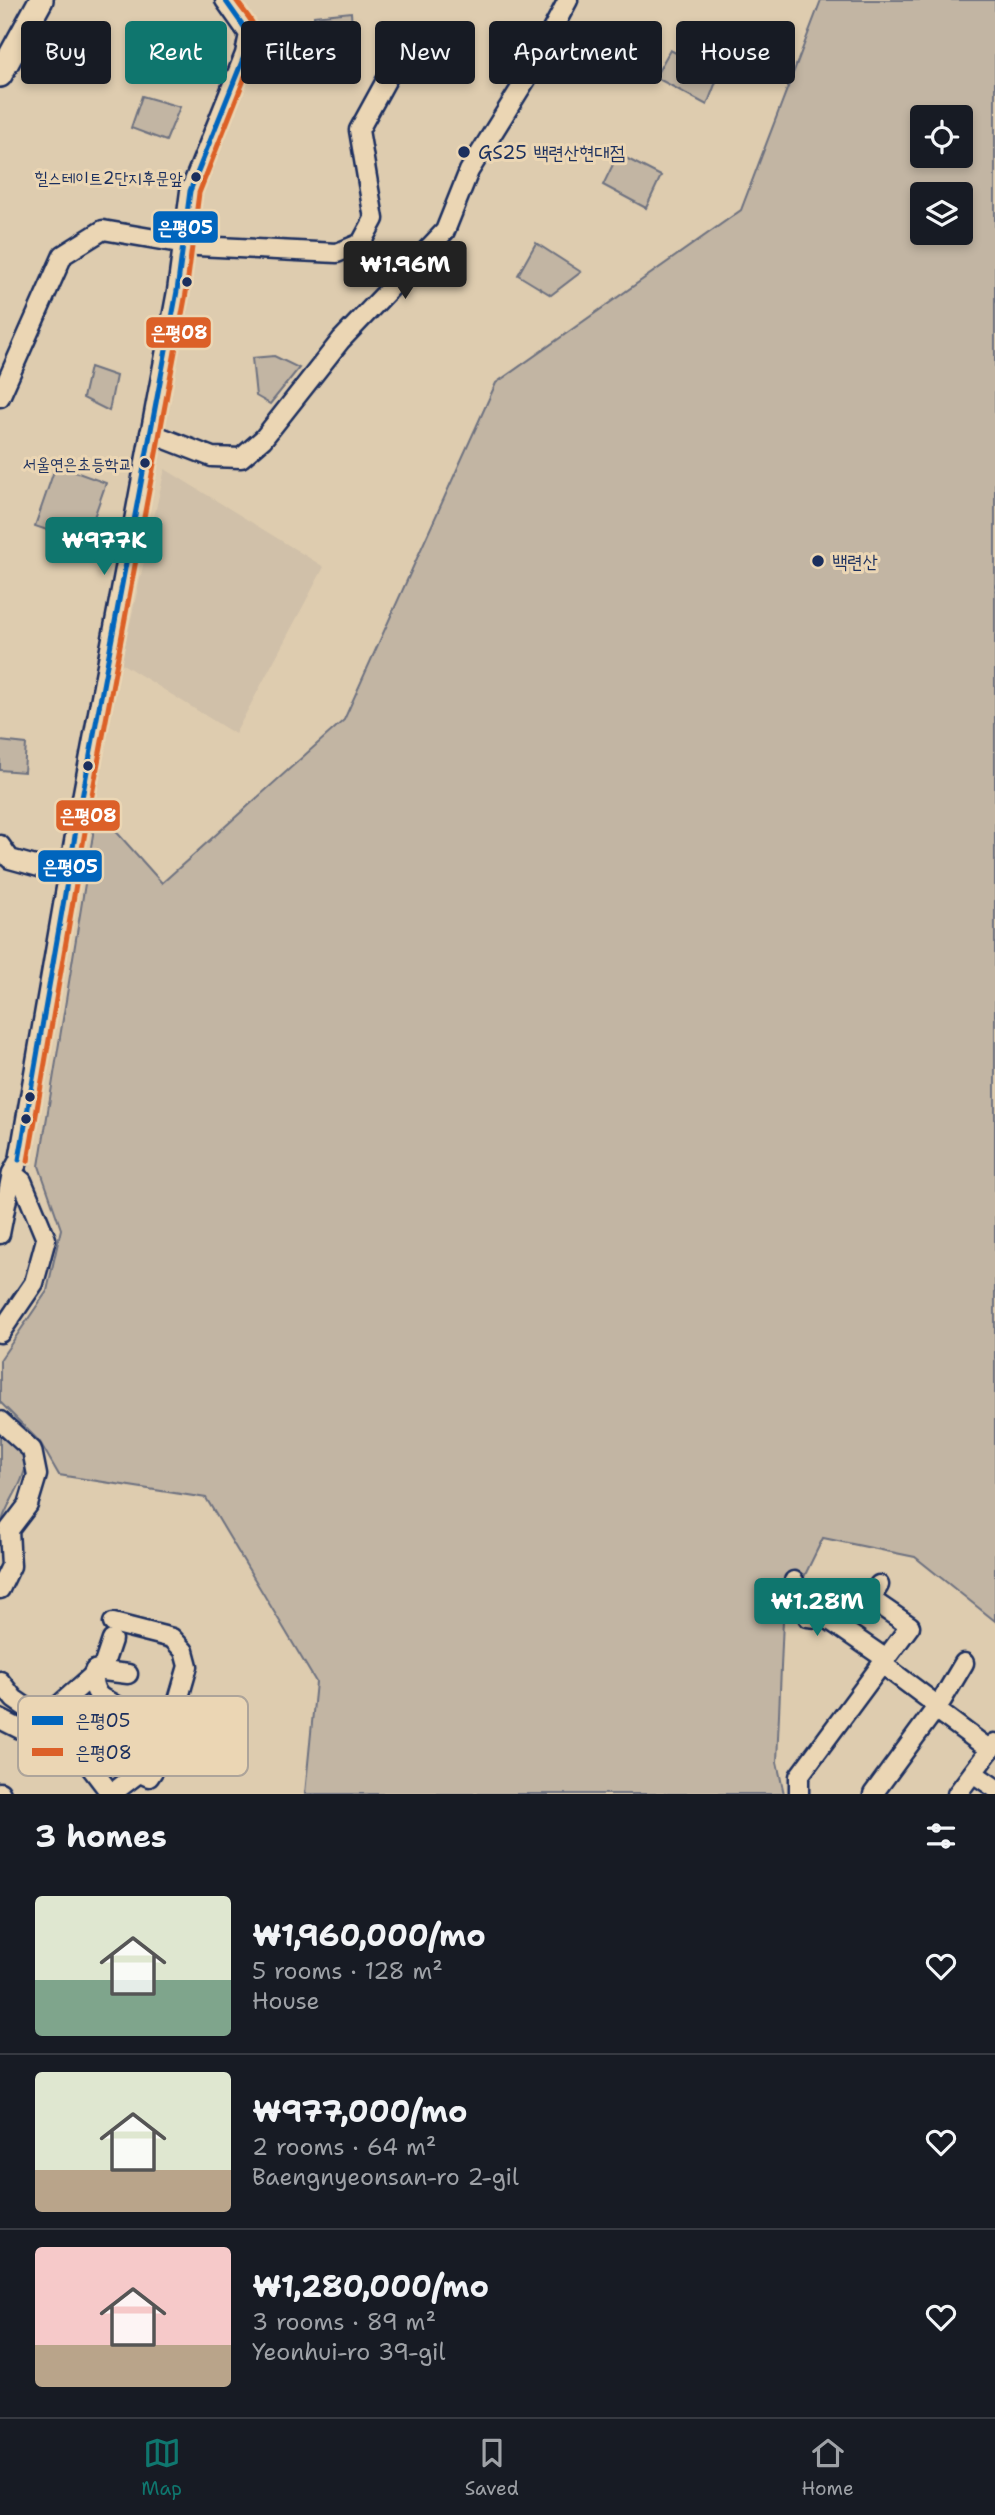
<!DOCTYPE html>
<meta charset="utf-8">
<style>
:root{--surface:#171b24;--page:#242831;--text:#f1f3f6;--muted:#9ea1a6;--line:#363941;--accent:#0f766e}
body{margin:0;font-family:"Shantell Sans","Poor Story",sans-serif;background:var(--page);color:var(--text);height:100vh;display:flex;flex-direction:column;font-size:26px;white-space:nowrap}
*{box-sizing:border-box;margin:0}
p{font-size:23px;color:var(--muted)}
.icon{flex:none;width:38px;height:38px;fill:none;stroke:currentColor;stroke-width:2;stroke-linecap:round;stroke-linejoin:round}
.map{position:relative;height:1794px;overflow:hidden}
.sheet{display:flex;flex-direction:column;background:var(--surface);flex:1}
.sheet>*{flex:none}
.banner{position:absolute;left:21px;top:21px;width:954px;height:63px;display:flex;gap:14px}
.buttons{position:absolute;left:910px;top:105px;display:grid;gap:14px}
.buttons a{display:grid;place-items:center;width:63px;height:63px;border-radius:7px;background:var(--surface);box-shadow:0 4px 10px #0003;font-size:35px}
.price{position:absolute;translate:-50% -60px;padding:0 16px;border-radius:7px;background:var(--accent);color:#fff;font-size:23px;line-height:46px;filter:drop-shadow(0 2px 4px #0008)}
.price::after{content:'';position:absolute;left:50%;top:42px;width:21px;height:16px;margin-left:-10px;background:inherit;clip-path:polygon(0 0,100% 0,50% 100%)}
.price.current{background:#222;color:#fff}
ul{padding:0;list-style:none}
li{display:flex;align-items:center;gap:21px;height:175px;padding:0 35px}
li+li{border-top:2px solid var(--line)}
li span{display:grid;place-items:center;flex:none;width:196px;height:140px;border-radius:7px;color:#555}
li>.icon{margin-inline-start:auto}
span .icon{width:84px;height:84px;fill:#fffc;stroke-width:1}
li b{font-size:30px}
h2{display:flex;justify-content:space-between;align-items:center;height:84px;padding:0 35px;font-size:30px}
.tag{padding:0 24px;border-radius:7px;background:var(--surface);box-shadow:0 4px 10px #0003;font-size:24px;line-height:63px}
.tag.current{background:var(--accent);color:#fff}
.tab-bar{display:flex;justify-content:space-around;align-items:center;height:98px;border-top:2px solid var(--line);background:var(--surface);font-size:19px;color:var(--muted)}
.tab-bar a{display:grid;justify-items:center;gap:4px}
.tab-bar .current{color:var(--accent)}
.map>svg:first-child{display:block}
.built{fill:#d0c0a9}
.green{fill:#c2b5a3;stroke:#6e7280;stroke-width:2;fill-rule:evenodd}
.lines{fill:none;stroke-linecap:round;stroke-linejoin:round}
.minor-casing{stroke:#1b2f5e;stroke-width:23}
.major-casing{stroke:#1b2f5e;stroke-width:28}
.minor{stroke:#ebd6b4;stroke-width:18}
.major{stroke:#ebd6b4;stroke-width:23}
.bus-1-casing{stroke:#ebd6b4;stroke-width:10}
.bus-2-casing{stroke:#ebd6b4;stroke-width:10}
.bus-1{stroke:#0065bd;stroke-width:5}
.bus-2{stroke:#dc6028;stroke-width:5}
.poi-dot{fill:#1b2f5e;stroke:#ebd6b4;stroke-width:2.5}
.labels{text-anchor:middle;stroke-width:6;stroke-linejoin:round;paint-order:stroke}
.bus-label{font-size:17px;fill:#1b2f5e;stroke:#ebd6b4;text-anchor:end}
.poi-label{font-size:19px;fill:#1b2f5e;stroke:#ebd6b4;text-anchor:start}
.key{fill:#ebd6b4;stroke:#ada49a;stroke-width:2}
.key-label{font-size:19px;fill:#1b2f5e}
.line-badge{stroke:#ebd6b4;stroke-width:2.5}
.badge-label{font-size:19px;text-anchor:middle;font-weight:bold;fill:#fff}
</style>
<div class="map">
<svg width="995" height="1794" viewBox="0 0 995 1794">
<rect width="100%" height="100%" fill="#deccaf"/>
<filter id="ink" filterUnits="userSpaceOnUse"><feTurbulence type="fractalNoise" baseFrequency=".0143" numOctaves="2"/><feDisplacementMap in="SourceGraphic" scale="14" xChannelSelector="R" yChannelSelector="G"/><feConvolveMatrix kernelMatrix="1 2 1 2 8 2 1 2 1" color-interpolation-filters="sRGB"/></filter>
<g filter="url(#ink)">
<!-- built -->
<path class="built" d="M165 469 324 567 235 734 121 663Z"/>
<!-- green -->
<g class="green">
<path d="M821 0H995V1621L915 1557 823 1538 783 1620 777 1762 784 1794H305L316 1682 206 1498 59 1475 40 1442 0 1402V1360L47 1291 61 1229 39 1166 97 810 162 883 344 720 496 383 741 210ZM922 117H961V156H922ZM922 194H961V233H922Z"/>
<path d="M351 12 353 43 315 46 314 16Z"/>
<path d="M670 50 719 74 707 105 655 77Z"/>
<path d="M142 96 180 107 166 141 131 128Z"/>
<path d="M618 154 661 176 646 208 603 185Z"/>
<path d="M536 243 581 272 551 295 518 275Z"/>
<path d="M274 356 299 368 270 404 256 396 252 358Z"/>
<path d="M90 367 116 376 109 411 83 398Z"/>
<path d="M56 465 106 483 85 543 35 526Z"/>
<path d="M0 741 26 744 24 772 0 770Z"/>
<path d="M0 1432 19 1449 27 1461C23 1487 6 1503 0 1527Z"/>
</g>
<g class="lines">
<!-- minor casing -->
<g class="minor-casing">
<g id="minor">
<path d="M0 397 63 255 103 230 197 246 337 253 361 243 374 219 359 130 400 55"/>
<path d="M150 433 212 457 241 458 263 439 341 340 445 231 469 171 525 81 568 0"/>
<path d="M0 845 10 859 68 875"/>
<path d="M0 1234 12 1173 19 1160 76 830 177 291 190 191 245 54 249 34 225 0"/>
<path d="M0 1333 34 1283 46 1239 22 1181 12 1173"/>
<path d="M0 1421 32 1450 37 1475 28 1505 9 1530 11 1566 0 1589"/>
<path d="M794 1581 808 1617 828 1619 886 1659"/>
<path d="M113 1623 172 1638 184 1651 188 1666 161 1759 149 1777 140 1773"/>
<path d="M882 1664 938 1706"/>
<path d="M95 1670 128 1674"/>
<path d="M92 1676C96 1705 107 1695 122 1711 136 1725 147 1747 148 1766L111 1794"/>
<path d="M0 1681 14 1699 66 1735 111 1794"/>
<path d="M935 1709 990 1750"/>
<path d="M0 1719 28 1733 74 1749"/>
<path d="M48 1721 58 1706 92 1676 95 1670 103 1667 112 1640"/>
<path d="M973 1773 995 1788"/>
<path d="M0 1792 1 1794"/>
<path d="M799 1794V1776L910 1626 875 1602 873 1595 879 1585"/>
<path d="M873 1794 942 1700 964 1663"/>
<path d="M957 1794 995 1743"/>
</g>
</g>
<!-- major casing -->
<g class="major-casing">
<path id="major" d="M0 75 41 0"/>
</g>
<!-- minor -->
<use href="#minor" class="minor"/>
<!-- major -->
<use href="#major" class="major"/>
<!-- bus-1 casing -->
<g class="bus-1-casing">
<path id="bus-1" d="M19 1160 76 830 177 291 190 191 245 54 249 34 225 0"/>
</g>
<!-- bus-2 casing -->
<g class="bus-2-casing">
<path id="bus-2" d="M28 1161 85 832 186 293 199 193 253 57C261 25 254 26 236 0"/>
</g>
<!-- bus-1 -->
<use href="#bus-1" class="bus-1"/>
<!-- bus-2 -->
<use href="#bus-2" class="bus-2"/>
</g>
</g>
<!-- markers -->
<g class="poi-dot">
<circle cx="464" cy="152" r="7"/>
<circle cx="196" cy="177" r="6"/>
<circle cx="187" cy="282" r="6"/>
<circle cx="145" cy="463" r="6"/>
<circle cx="818" cy="561" r="7"/>
<circle cx="88" cy="766" r="6"/>
<circle cx="30" cy="1097" r="6"/>
<circle cx="26" cy="1119" r="6"/>
</g>
<g class="labels">
<!-- bus labels -->
<g class="bus-label">
<text x="183" y="184">힐스테이트2단지후문앞</text>
<text x="132" y="470">서울연은초등학교</text>
</g>
<!-- poi labels -->
<g class="poi-label">
<text x="478" y="159">GS25 백련산현대점</text>
<text x="832" y="568">백련산</text>
</g>
</g>
<!-- legend -->
<rect x="18" y="1696" width="230" height="80" rx="10" class="key"/>
<rect x="32" y="1716" width="31" height="9" fill="#0065bd"/>
<rect x="32" y="1748" width="31" height="8" fill="#dc6028"/>
<g class="key-label">
<text x="75" y="1727">은평05</text>
<text x="75" y="1759">은평08</text>
</g>
<g class="line-badge">
<rect x="152" y="210" width="67" height="34" rx="7" fill="#0065bd"/>
<rect x="145" y="316" width="67" height="33" rx="7" fill="#dc6028"/>
<rect x="55" y="799" width="66" height="33" rx="7" fill="#dc6028"/>
<rect x="37" y="849" width="66" height="34" rx="7" fill="#0065bd"/>
</g>
<g class="badge-label">
<text x="185" y="234">은평05</text>
<text x="179" y="339">은평08</text>
<text x="88" y="822">은평08</text>
<text x="70" y="873">은평05</text>
</g>
</svg>
<div class="buttons">
<a><svg class="icon" aria-label="locate" viewBox="0 0 24 24"><circle cx="12" cy="12" r="6"/><path d="M12 2v4M12 18v4M2 12h4M18 12h4"/></svg></a>
<a><svg class="icon" aria-label="layers" viewBox="0 0 24 24"><path d="M12 4l9 5-9 5-9-5zM3 14l9 5 9-5"/></svg></a>
</div>
<b class="price current" style="left:405px;top:301px">₩1.96M</b>
<b class="price" style="left:104px;top:577px">₩977K</b>
<b class="price" style="left:817px;top:1638px">₩1.28M</b>
<div class="banner">
<a class="tag">Buy</a>
<a class="tag current">Rent</a>
<a class="tag">Filters</a>
<a class="tag">New</a>
<a class="tag">Apartment</a>
<a class="tag">House</a>
</div>
</div>
<section class="sheet">
<h2>3 homes<svg class="icon" aria-label="filters" viewBox="0 0 24 24"><path d="M4 7h16M4 17h16"/><circle cx="9" cy="7" r="2"/><circle cx="15" cy="17" r="2"/></svg></h2>
<ul>
<li><span style="background:linear-gradient(#dfe7d0 60%,#7fa58c 0)"><svg class="icon" aria-label="home" viewBox="0 0 24 24"><path d="M3 11l9-7 9 7M6 9v11h12V9"/></svg></span><div><b>₩1,960,000/mo</b><p>5 rooms · 128 m²</p><p>House</p></div><svg class="icon" aria-label="heart" viewBox="0 0 24 24"><path d="M12 20l-8-8c-3-5 5-10 8-4 3-6 11-1 8 4z"/></svg></li>
<li><span style="background:linear-gradient(#dfe7d0 70%,#b9a48a 0)"><svg class="icon" aria-label="home" viewBox="0 0 24 24"><path d="M3 11l9-7 9 7M6 9v11h12V9"/></svg></span><div><b>₩977,000/mo</b><p>2 rooms · 64 m²</p><p>Baengnyeonsan-ro 2-gil</p></div><svg class="icon" aria-label="heart" viewBox="0 0 24 24"><path d="M12 20l-8-8c-3-5 5-10 8-4 3-6 11-1 8 4z"/></svg></li>
<li><span style="background:linear-gradient(#f6c9c9 70%,#b9a48a 0)"><svg class="icon" aria-label="home" viewBox="0 0 24 24"><path d="M3 11l9-7 9 7M6 9v11h12V9"/></svg></span><div><b>₩1,280,000/mo</b><p>3 rooms · 89 m²</p><p>Yeonhui-ro 39-gil</p></div><svg class="icon" aria-label="heart" viewBox="0 0 24 24"><path d="M12 20l-8-8c-3-5 5-10 8-4 3-6 11-1 8 4z"/></svg></li>
</ul>
</section>
<nav class="tab-bar">
<a class="current"><svg class="icon" aria-label="map" viewBox="0 0 24 24"><path d="M3 6l6-2 6 2 6-2v14l-6 2-6-2-6 2zM9 4v14M15 6v14"/></svg>Map</a>
<a><svg class="icon" aria-label="saved" viewBox="0 0 24 24"><path d="M7 4h10v16l-5-4-5 4z"/></svg>Saved</a>
<a><svg class="icon" aria-label="home" viewBox="0 0 24 24"><path d="M3 11l9-7 9 7M6 9v11h12V9"/></svg>Home</a>
</nav>
